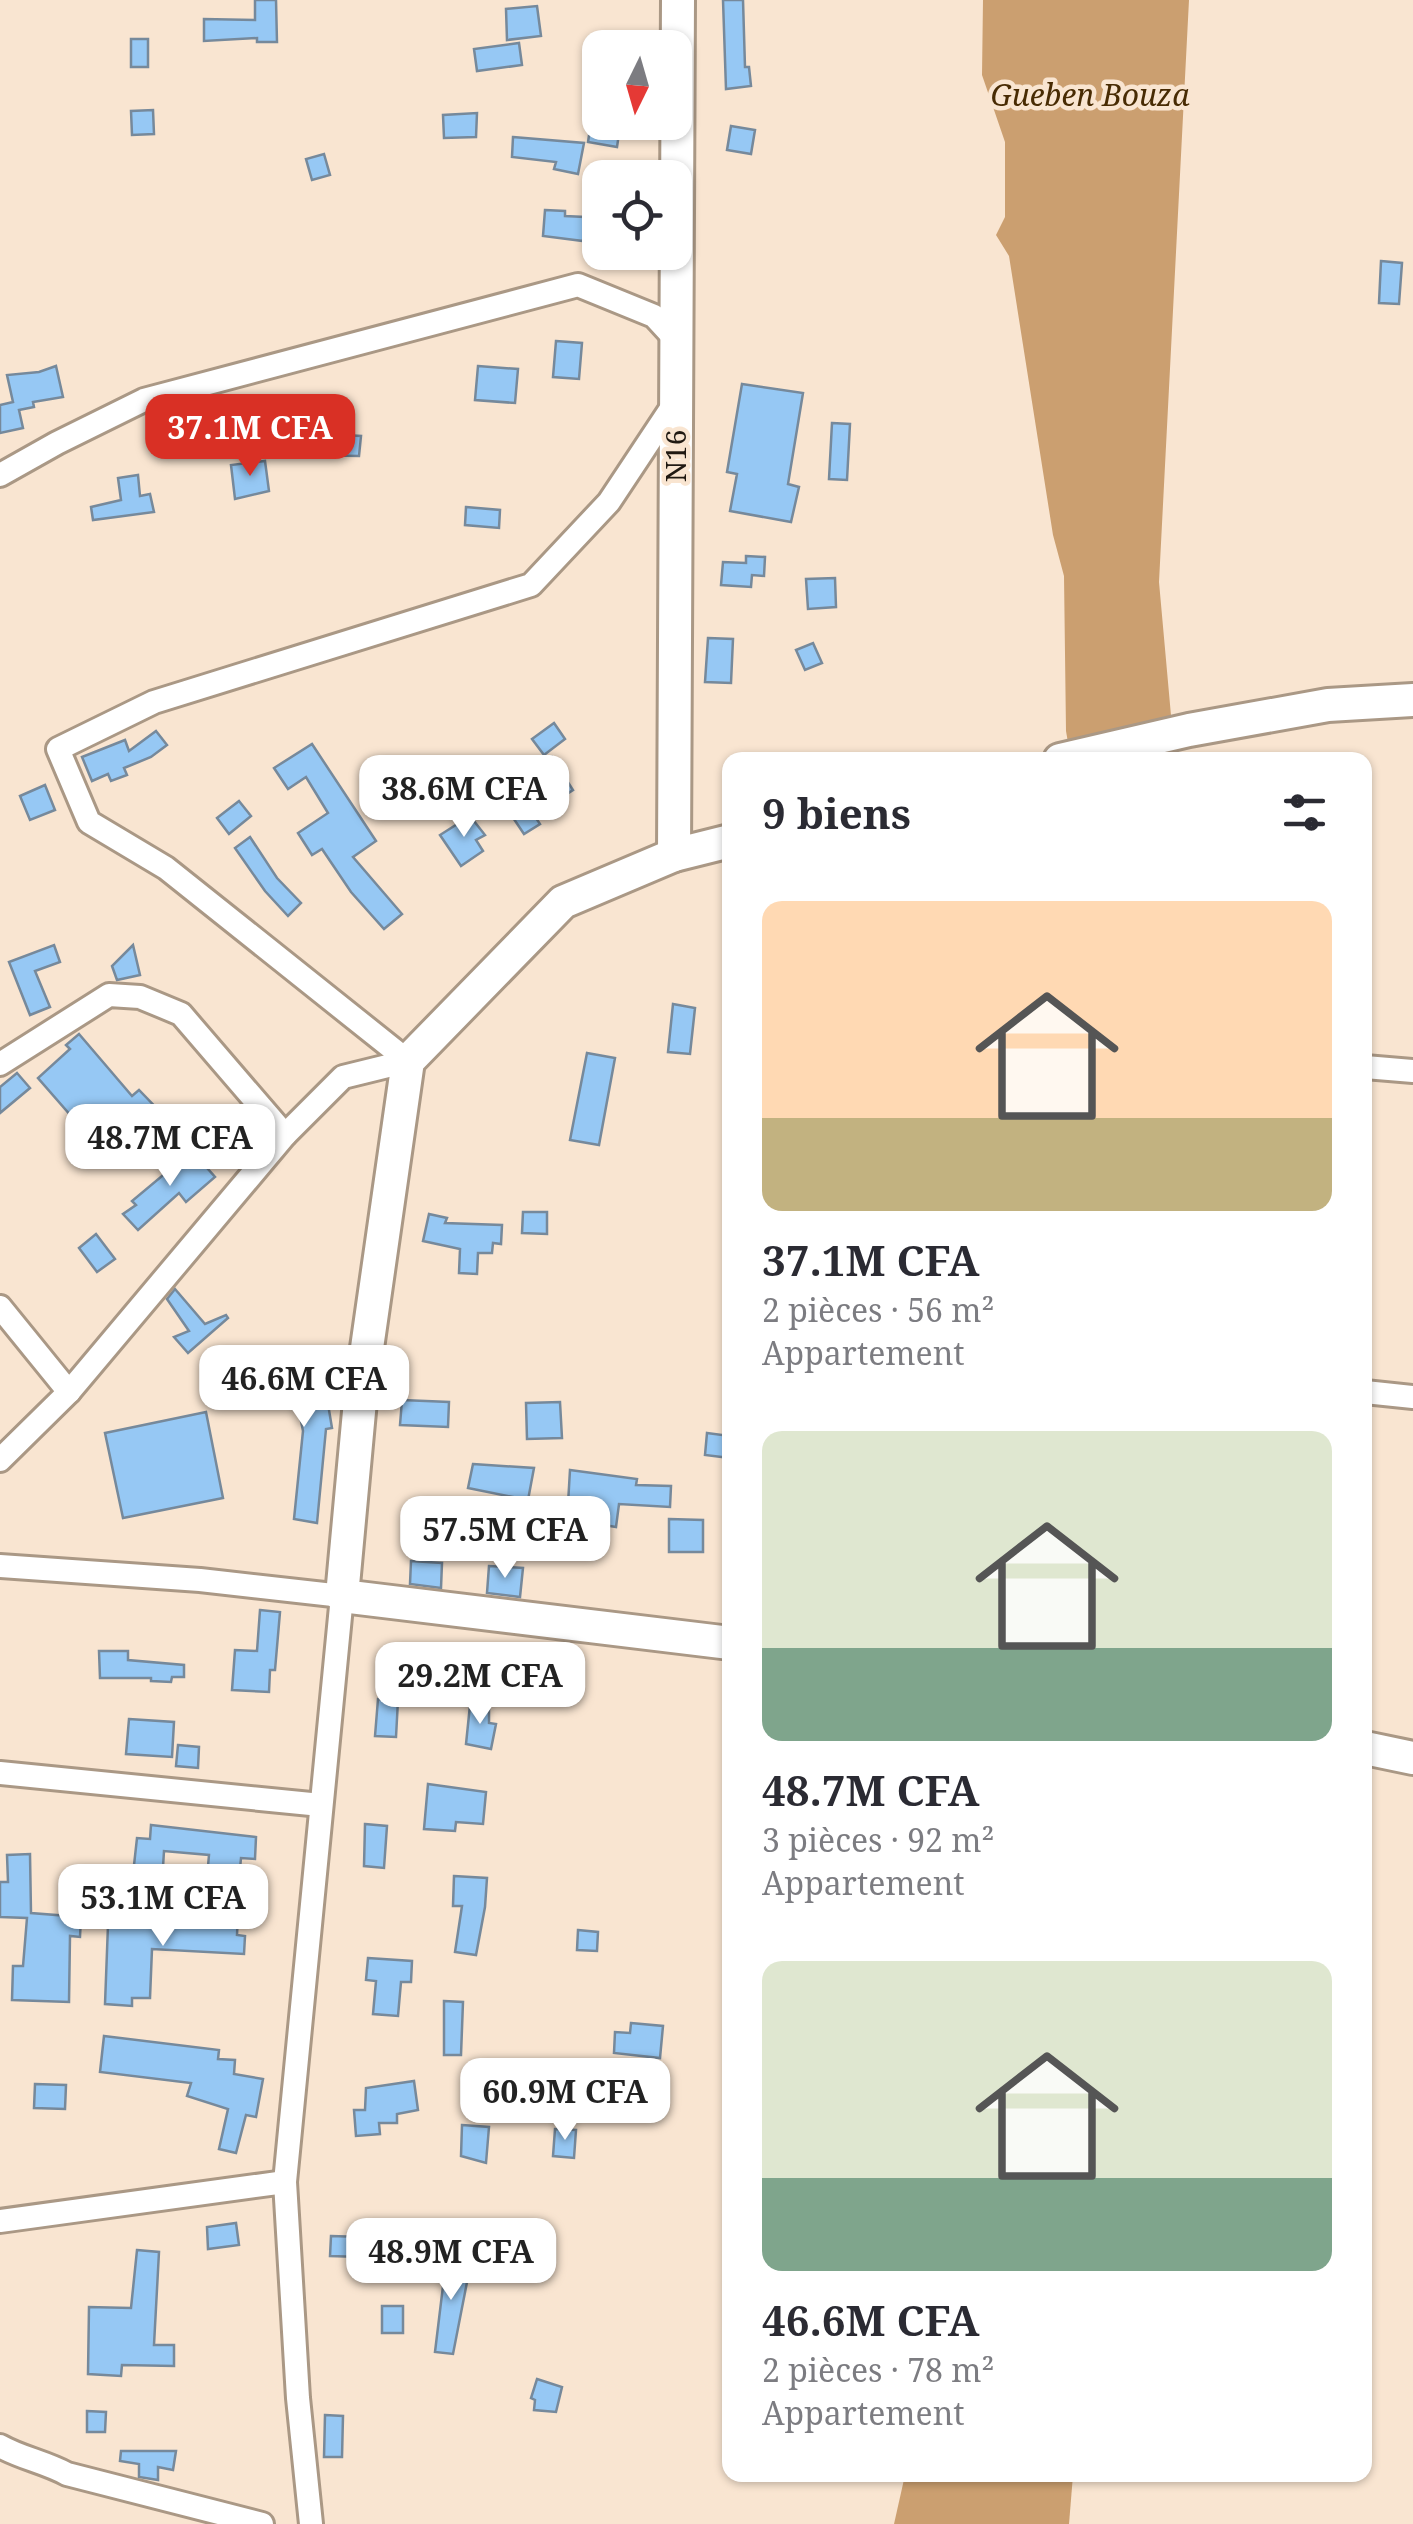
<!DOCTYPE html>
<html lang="fr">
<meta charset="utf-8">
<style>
:root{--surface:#fff;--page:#f2f2f3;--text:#2b2b33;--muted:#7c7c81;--accent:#d93025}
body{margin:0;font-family:"Noto Serif",serif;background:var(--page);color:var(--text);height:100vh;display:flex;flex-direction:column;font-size:38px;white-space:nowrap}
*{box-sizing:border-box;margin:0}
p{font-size:32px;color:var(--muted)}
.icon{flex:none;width:55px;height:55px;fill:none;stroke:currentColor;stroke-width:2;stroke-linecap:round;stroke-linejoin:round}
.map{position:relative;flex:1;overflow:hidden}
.sheet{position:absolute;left:722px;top:752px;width:650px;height:1730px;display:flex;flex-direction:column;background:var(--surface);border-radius:20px;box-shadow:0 2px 8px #0004}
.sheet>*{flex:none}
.needle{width:65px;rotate:185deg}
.buttons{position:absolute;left:582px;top:30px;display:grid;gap:20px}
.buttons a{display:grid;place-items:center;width:110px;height:110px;border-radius:20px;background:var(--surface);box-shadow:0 2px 8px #0004;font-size:50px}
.price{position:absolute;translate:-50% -85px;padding:0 22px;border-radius:20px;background:#fff;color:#222;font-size:32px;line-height:65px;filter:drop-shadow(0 2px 5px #0008)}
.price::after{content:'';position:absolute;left:50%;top:60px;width:30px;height:22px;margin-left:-15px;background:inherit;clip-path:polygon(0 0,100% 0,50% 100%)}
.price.current{background:var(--accent);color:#fff}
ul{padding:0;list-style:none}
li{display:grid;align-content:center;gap:20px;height:530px;padding:0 40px}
li span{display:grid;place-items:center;height:310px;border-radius:20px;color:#555}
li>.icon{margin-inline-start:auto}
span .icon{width:180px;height:180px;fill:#fffc;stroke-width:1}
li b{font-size:42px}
h2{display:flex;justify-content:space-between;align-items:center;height:120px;padding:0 40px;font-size:42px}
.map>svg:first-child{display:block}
.water{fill:#cb9f70}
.building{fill:#96c8f4;stroke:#76899b;stroke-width:2.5}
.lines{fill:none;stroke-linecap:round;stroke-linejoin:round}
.street-casing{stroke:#aa9885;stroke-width:28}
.secondary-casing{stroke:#aa9885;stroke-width:38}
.street{stroke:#fff;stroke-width:22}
.secondary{stroke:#fff;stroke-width:32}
.labels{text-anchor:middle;stroke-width:9;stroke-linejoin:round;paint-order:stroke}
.street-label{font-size:28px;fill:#201912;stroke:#f9e5d1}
.water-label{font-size:30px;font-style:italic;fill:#482b03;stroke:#f9e5d1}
</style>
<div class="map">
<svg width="1413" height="2524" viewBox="0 0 1413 2524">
<rect width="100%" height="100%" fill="#f9e5d1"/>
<!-- water -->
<g class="water">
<path d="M983 0H1189L1159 582 1175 760H1071L1066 731 1064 576 1053 535 1009 256 996 235 1005 217V142L982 75Z"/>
<path d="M905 2475H1073L1069 2524H894Z"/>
</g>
<!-- building -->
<g class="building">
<path d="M255 0H276L277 42H257V38L204 41V19L255 20Z"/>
<path d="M723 0H743L745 67H749L751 86 726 89Z"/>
<path d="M537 6 541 36 507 40 506 9Z"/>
<rect x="131" y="39" width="17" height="28"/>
<path d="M519 43 522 65 477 71 474 49Z"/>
<path d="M153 110 154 134 132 135 131 111Z"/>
<path d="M477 113 476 137 444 138 443 115Z"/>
<path d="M591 122 620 127 617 147 588 142Z"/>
<path d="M731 126 755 130 751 154 727 150Z"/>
<path d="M513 137 584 143 578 174 554 169 556 162 512 157Z"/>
<path d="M324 154 330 175 312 180 306 159Z"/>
<path d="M545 210 565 211V216L585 217 583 241 543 236Z"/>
<path d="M1381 261 1402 263 1399 304 1379 303Z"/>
<path d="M556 341 582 343 579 379 553 377Z"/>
<path d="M56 366 63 397 33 402 34 407 19 410 23 428 0 433V405L13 402 7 375 39 372Z"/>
<path d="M478 366 518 369 515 403 475 400Z"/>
<path d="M742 384 803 393 788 484 799 487 791 522 730 511 737 474 727 472Z"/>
<path d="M832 423 850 424 847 480 829 479Z"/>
<path d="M309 433 361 436 359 456 307 455Z"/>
<path d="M265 461 269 491 235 499 231 465Z"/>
<path d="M138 475 140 496 150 494 154 512 93 520 91 507 121 500 118 478Z"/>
<path d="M466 507 500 510 499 528 465 525Z"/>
<path d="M746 556 765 557 764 576 752 575 751 587 721 585 723 562 746 563Z"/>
<path d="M835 578 836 607 808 609 806 579Z"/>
<path d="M708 638 733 639 731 683 705 682Z"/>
<path d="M813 643 822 663 805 670 796 650Z"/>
<path d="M554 723 565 739 544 755 532 739Z"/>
<path d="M156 731 167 745 151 757 124 768 127 775 111 781 108 774 92 781 82 757 125 740 129 751Z"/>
<path d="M312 744 376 841 353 857 402 914 384 929 351 892 322 849 312 855 298 833 328 813 306 777 288 789 274 768Z"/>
<path d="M552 757 573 790 534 815 540 824 524 834 497 794Z"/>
<path d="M45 785 55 810 30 820 20 796Z"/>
<path d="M239 801 251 816 229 834 217 818Z"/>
<path d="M470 816 485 835 476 840 483 851 461 866 440 835Z"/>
<path d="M250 837 277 878 301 903 288 916 265 891 235 848Z"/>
<path d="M54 945 60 962 35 971 50 1007 30 1015 9 962Z"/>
<path d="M133 945 140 975 117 980 112 966Z"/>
<path d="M673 1004 695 1008 690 1054 668 1052Z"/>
<path d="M79 1034 132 1096 139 1090 167 1119 145 1139 117 1108 86 1133 38 1078 70 1049 66 1045Z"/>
<path d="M587 1053 615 1058 599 1145 570 1140Z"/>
<path d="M17 1073 30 1088 0 1113V1087Z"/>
<path d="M192 1151 215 1177 186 1202 179 1193 138 1230 123 1214 136 1205 132 1201Z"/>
<path d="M523 1212H547V1234L522 1233Z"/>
<path d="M429 1214 447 1218 445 1223 502 1225 501 1244 493 1243 492 1253H478L477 1274 459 1273 460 1249 423 1241Z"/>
<path d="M96 1234 115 1259 97 1272 79 1248Z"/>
<path d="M175 1289 205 1324 226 1315 228 1318 188 1353 174 1337 189 1331 167 1299Z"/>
<path d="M293 1360 295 1368 318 1371 313 1401 327 1398 332 1428 326 1429 317 1523 294 1519 303 1431 297 1401 273 1406 264 1366Z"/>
<path d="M402 1400 449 1402 448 1427 400 1425Z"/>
<path d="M560 1402 562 1438 527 1439 526 1403Z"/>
<path d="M206 1412 223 1498 123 1518 105 1433Z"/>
<path d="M707 1433 730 1436V1458L705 1455Z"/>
<path d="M473 1464 534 1468 528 1500 468 1488Z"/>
<path d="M570 1470 637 1479 636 1485 671 1486 670 1507 619 1504 616 1527 598 1524 601 1506 568 1504Z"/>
<path d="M669 1519 703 1520V1552H669Z"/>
<path d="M528 1525 549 1528 546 1551 525 1548Z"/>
<path d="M411 1561 442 1563 441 1588 410 1584Z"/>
<path d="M489 1566 523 1568 520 1597 487 1593Z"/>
<path d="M260 1610 280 1612 275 1670H270L269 1692 232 1690 235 1650 257 1651Z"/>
<path d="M99 1651H128V1660L184 1665V1677H172L171 1682 151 1681V1678H100Z"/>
<path d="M444 1660 473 1663 470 1686 442 1683Z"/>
<path d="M378 1699 398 1700 396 1737 375 1736Z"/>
<path d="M470 1705H489V1723L496 1724 491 1749 466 1744Z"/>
<path d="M129 1719 174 1722 172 1757 126 1754Z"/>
<path d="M178 1745 199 1747 198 1768 176 1766Z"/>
<path d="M428 1784 486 1792 483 1824 456 1822 455 1831 424 1829Z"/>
<path d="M365 1824 387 1826 384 1868 364 1866Z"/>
<path d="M151 1825 256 1837 255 1859 241 1858 239 1880 207 1877 209 1855 164 1851 163 1867 134 1865 137 1838 150 1839Z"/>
<path d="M30 1854 31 1913 81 1917 80 1937 70 1936 69 2002 12 2000 13 1966H23L27 1918 0 1917V1882H8L7 1855Z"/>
<path d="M454 1876 487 1878 485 1907 476 1955 455 1952 462 1906H453Z"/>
<path d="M170 1910 238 1913 237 1935 245 1936 244 1954 152 1949 150 1998H132V2006L105 2004 108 1925 169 1927Z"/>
<path d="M578 1930 598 1932 597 1951 577 1950Z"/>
<path d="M368 1958 412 1961 411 1982H401L398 2016 373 2014 376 1981 366 1980Z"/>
<path d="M444 2001 463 2002 461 2055H444Z"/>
<path d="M631 2023 663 2026 660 2058 614 2053 615 2032 630 2033Z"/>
<path d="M104 2036 219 2050 218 2059 235 2060 234 2074 263 2079 256 2117 246 2115 236 2153 219 2149 228 2109 187 2096 191 2083 100 2072Z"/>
<path d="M486 2061 513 2062V2084L486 2083Z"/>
<path d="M414 2081 418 2110 397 2114V2123H379L380 2134 356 2136 354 2110H365L366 2088Z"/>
<path d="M35 2084 66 2085 65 2109 34 2108Z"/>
<path d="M462 2125 489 2127 486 2163 461 2156Z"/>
<path d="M555 2129 576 2130 574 2158 553 2156Z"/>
<path d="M236 2223 239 2245 208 2249 207 2227Z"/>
<path d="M331 2236 362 2237 361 2257 330 2256Z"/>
<path d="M137 2250 159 2252 154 2345H174V2366L122 2365 121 2376 88 2374 89 2307 131 2308Z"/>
<path d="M447 2253H465L463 2276 468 2277 453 2354 435 2352Z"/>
<path d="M515 2254 538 2255 537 2276 514 2275Z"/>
<rect x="382" y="2306" width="21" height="27"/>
<path d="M537 2379 562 2387 556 2412 534 2410 535 2400 531 2398Z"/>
<path d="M87 2411 106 2412 105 2432H87Z"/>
<path d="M325 2415 343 2416 342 2457H324Z"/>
<path d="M121 2451H176L173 2470 158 2467V2480L139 2477V2464L120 2461Z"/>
</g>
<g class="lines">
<!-- street casing -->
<g class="street-casing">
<g id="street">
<path d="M0 475 57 443 144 400 578 285 654 316 677 341"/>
<path d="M408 1061 166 868 89 822 58 749 154 702 531 585 609 502 676 401"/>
<path d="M0 1064 109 995 140 997 181 1014 285 1135"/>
<path d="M1365 1067 1413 1071"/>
<path d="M0 1307 69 1392"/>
<path d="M1365 1392 1413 1397"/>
<path d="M0 1460 69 1392 285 1135 343 1077 408 1061"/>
<path d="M0 1566 200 1580 342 1596 285 2182 298 2398 311 2524"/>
<path d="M0 1773 321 1805"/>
<path d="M0 2221 285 2182"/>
<path d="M0 2446C21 2458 45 2462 67 2474L262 2524"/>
</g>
</g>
<!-- secondary casing -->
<g class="secondary-casing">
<g id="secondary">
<path d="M678 0 674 855 730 841"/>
<path d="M1060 760 1189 730 1328 705 1413 700"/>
<path d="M674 855 563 902 408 1061 361 1390 342 1596 730 1643"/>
<path d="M1365 1748 1413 1758"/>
</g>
</g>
<!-- street -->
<use href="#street" class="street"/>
<!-- secondary -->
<use href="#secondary" class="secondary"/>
</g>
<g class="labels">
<!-- street labels -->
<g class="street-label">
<text transform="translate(676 456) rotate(-90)" y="10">N16</text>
</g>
<!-- water labels -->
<g class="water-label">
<text x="1090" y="106">Gueben Bouza</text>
</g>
</g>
</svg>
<div class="buttons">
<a><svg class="needle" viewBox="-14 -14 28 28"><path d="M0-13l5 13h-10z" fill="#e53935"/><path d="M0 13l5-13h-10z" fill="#7c7c81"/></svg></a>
<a><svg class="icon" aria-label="locate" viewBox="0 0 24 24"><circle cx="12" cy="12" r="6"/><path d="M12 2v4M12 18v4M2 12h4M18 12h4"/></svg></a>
</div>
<b class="price current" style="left:250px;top:479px">37.1M CFA</b>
<b class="price" style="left:464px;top:840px">38.6M CFA</b>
<b class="price" style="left:170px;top:1189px">48.7M CFA</b>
<b class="price" style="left:304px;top:1430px">46.6M CFA</b>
<b class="price" style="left:505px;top:1581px">57.5M CFA</b>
<b class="price" style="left:480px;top:1727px">29.2M CFA</b>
<b class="price" style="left:163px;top:1949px">53.1M CFA</b>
<b class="price" style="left:565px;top:2143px">60.9M CFA</b>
<b class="price" style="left:451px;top:2303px">48.9M CFA</b>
<section class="sheet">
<h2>9 biens<svg class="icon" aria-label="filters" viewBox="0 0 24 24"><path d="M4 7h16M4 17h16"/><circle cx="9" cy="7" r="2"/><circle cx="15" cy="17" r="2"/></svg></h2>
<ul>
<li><span style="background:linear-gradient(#ffd9b3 70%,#c2b280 0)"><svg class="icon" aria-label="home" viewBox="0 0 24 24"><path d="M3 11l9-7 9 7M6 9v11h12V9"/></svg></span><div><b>37.1M CFA</b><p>2 pièces · 56 m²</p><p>Appartement</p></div></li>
<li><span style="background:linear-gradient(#dfe7d0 70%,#7fa58c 0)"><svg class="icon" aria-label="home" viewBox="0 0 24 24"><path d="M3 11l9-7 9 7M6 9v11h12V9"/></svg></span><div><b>48.7M CFA</b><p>3 pièces · 92 m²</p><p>Appartement</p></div></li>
<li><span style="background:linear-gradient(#dfe7d0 70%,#7fa58c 0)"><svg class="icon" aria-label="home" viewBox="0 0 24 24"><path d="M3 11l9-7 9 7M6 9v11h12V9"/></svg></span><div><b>46.6M CFA</b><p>2 pièces · 78 m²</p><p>Appartement</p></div></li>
</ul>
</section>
</div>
